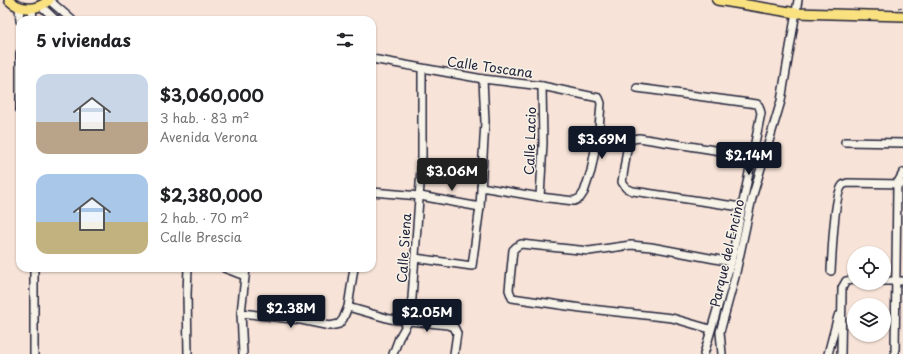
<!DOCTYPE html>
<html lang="es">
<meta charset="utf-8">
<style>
:root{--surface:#fff;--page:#f6f6f6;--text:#202124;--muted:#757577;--accent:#111827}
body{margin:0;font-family:"Playpen Sans",sans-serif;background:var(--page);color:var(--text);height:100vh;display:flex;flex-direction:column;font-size:15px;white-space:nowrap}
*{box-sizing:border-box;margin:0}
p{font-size:13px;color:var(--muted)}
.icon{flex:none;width:22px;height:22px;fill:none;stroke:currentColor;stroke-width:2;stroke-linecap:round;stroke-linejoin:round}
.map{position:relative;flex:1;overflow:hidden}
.drawer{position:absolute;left:16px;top:16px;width:360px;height:256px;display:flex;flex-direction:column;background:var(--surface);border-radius:12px;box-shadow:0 1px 3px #0004}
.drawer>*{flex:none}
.fabs{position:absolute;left:847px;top:246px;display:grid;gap:8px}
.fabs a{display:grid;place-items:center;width:44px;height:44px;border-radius:50%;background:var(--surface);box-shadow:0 1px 3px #0004;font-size:20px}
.price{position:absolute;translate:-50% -34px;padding:0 9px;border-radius:4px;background:var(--accent);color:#fff;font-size:13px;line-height:26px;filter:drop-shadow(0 1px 2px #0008)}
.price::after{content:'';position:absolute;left:50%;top:24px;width:12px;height:9px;margin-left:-6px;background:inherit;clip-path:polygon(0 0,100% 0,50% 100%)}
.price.on{background:#222;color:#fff}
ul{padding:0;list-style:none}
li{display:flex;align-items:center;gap:12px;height:100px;padding:0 20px}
li span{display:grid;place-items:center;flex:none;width:112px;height:80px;border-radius:12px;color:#555}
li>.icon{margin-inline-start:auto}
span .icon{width:48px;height:48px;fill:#fffc;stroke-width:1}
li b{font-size:17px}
h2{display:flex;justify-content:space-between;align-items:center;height:48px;padding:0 20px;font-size:17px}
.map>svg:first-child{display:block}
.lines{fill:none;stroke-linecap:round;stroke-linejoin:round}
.minor-casing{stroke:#22223b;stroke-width:10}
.major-casing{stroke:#22223b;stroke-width:12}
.path{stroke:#22223b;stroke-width:1;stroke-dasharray:4 3;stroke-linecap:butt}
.minor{stroke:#f7f3e8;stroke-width:7}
.major{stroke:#fae180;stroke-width:9}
.labels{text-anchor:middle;stroke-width:3;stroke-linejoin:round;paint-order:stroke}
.street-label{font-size:13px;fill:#22223b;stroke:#f7f3e8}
</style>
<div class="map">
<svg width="903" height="354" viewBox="0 0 903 354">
<rect width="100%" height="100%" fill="#f7e3d7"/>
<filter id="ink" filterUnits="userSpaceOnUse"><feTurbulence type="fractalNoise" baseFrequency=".025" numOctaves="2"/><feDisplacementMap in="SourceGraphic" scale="8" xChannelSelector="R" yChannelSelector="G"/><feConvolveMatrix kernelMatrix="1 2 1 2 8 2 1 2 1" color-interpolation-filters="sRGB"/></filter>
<g filter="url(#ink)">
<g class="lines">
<!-- minor casing -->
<g class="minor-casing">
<g id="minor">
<path d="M49 0 72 20"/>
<path d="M19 6 20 21"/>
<path d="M41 6 56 20"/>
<path d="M32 8 33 20"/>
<path d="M20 53V110"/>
<path d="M372 59 483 79 542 86 599 98 601 103 599 129 591 171 584 192 580 198 574 201 540 197 481 187"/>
<path d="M637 88 757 104 759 106 761 113 731 262 704 354"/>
<path d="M845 142 903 143"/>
<path d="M372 192 420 196 480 207"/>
<path d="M540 197 543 143 542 86"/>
<path d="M741 207 633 191 626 188 622 182 628 143 633 139 639 138 752 156"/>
<path d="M415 258 472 266 480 207 485 122 483 79"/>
<path d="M34 268V354"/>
<path d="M224 268 245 276"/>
<path d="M831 271C832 257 834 192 843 185 843 184 848 183 848 183L903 184"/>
<path d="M884 281H903"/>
<path d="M348 307 390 319 448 325 454 327 457 333 454 354"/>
<path d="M241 313 301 320 330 326 339 324 343 319 348 307 354 268"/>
<path d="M710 329 672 318 581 308 512 298 509 290 513 250 516 247 521 244 589 251 631 245 651 247 731 262"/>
<path d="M188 354 187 294 188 268"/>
<path d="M243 354 241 313 246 268"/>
<path d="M393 354 399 338 408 322 412 298 422 156V69"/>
<path d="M722 354 720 332 735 277 752 198 781 101 798 0"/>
<path d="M828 354 838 316"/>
<path d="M841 354 842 288 846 281 854 280"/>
<path d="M895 354 897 184 903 173"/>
</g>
</g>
<!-- major casing -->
<g class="major-casing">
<g id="major">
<path d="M9 0C21 12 38 10 49 0"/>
<path d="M717 0 796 13 903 16"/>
</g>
</g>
<!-- path -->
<path class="path" d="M898 8 903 7"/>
<!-- minor -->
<use href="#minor" class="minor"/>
<!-- major -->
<use href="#major" class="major"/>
</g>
</g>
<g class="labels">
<!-- street labels -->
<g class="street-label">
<text transform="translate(490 67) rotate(8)" y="5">Calle Toscana</text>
<text transform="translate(530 141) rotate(-88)" y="5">Calle Lacio</text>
<text transform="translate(404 248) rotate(-86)" y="5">Calle Siena</text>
<text transform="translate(727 253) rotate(-77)" y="5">Parque del Encino</text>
</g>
</g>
</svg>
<div class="fabs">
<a><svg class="icon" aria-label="locate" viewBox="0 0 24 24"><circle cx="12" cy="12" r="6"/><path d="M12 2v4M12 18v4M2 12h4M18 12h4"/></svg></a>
<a><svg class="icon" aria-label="layers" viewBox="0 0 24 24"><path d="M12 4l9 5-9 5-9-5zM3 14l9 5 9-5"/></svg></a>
</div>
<b class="price" style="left:602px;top:160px">$3.69M</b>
<b class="price" style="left:749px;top:176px">$2.14M</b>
<b class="price on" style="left:452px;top:192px">$3.06M</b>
<b class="price" style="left:291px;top:329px">$2.38M</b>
<b class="price" style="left:427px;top:333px">$2.05M</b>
<section class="drawer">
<h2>5 viviendas<svg class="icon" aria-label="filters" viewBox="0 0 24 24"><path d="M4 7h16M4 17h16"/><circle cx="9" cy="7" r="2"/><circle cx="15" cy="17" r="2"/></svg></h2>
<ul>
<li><span style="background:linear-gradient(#c9d6e8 60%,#b9a48a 0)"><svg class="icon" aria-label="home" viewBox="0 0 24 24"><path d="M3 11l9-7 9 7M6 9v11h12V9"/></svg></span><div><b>$3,060,000</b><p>3 hab. · 83 m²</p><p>Avenida Verona</p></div></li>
<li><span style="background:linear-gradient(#a9c7e8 60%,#c2b280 0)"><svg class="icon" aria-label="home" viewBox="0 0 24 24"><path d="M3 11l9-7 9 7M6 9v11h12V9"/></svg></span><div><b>$2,380,000</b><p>2 hab. · 70 m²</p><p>Calle Brescia</p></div></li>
</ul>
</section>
</div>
